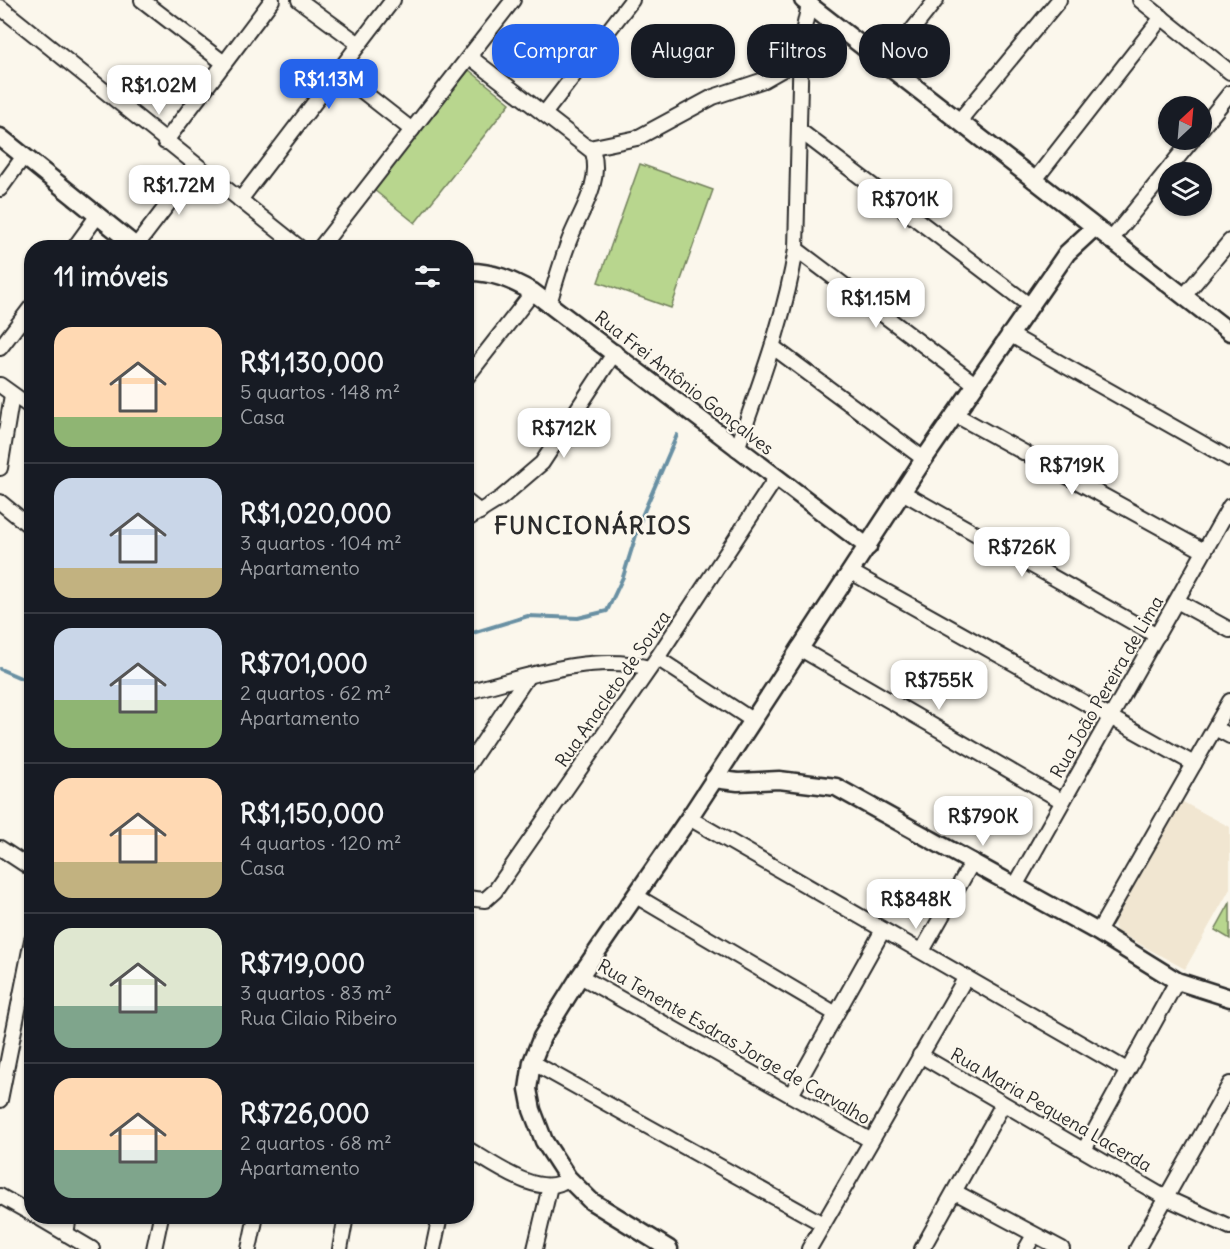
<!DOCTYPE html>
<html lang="pt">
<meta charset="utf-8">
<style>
:root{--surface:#171b24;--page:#242831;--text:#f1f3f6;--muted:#9ea1a6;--line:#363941;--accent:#2563eb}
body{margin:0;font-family:Delius,sans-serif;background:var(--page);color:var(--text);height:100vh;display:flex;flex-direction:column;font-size:22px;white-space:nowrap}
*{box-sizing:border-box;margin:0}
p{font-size:20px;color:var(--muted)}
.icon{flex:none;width:33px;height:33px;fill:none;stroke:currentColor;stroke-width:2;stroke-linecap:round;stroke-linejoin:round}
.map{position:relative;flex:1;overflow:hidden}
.side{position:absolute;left:24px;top:240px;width:450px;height:984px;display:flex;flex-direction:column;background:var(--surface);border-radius:24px;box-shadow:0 2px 4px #0004}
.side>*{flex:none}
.guide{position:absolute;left:492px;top:24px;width:570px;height:54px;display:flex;gap:12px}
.needle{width:39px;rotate:26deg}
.tools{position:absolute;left:1158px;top:96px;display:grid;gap:12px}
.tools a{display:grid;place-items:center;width:54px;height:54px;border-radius:50%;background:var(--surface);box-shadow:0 2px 4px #0004;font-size:30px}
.price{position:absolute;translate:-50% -51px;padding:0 14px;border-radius:12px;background:#fff;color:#222;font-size:20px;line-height:39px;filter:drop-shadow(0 2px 3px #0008)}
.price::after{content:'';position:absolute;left:50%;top:36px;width:18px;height:14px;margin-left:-9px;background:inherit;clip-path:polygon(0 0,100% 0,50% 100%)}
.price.active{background:var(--accent);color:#fff}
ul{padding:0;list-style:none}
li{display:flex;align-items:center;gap:18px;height:150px;padding:0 30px}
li+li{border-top:2px solid var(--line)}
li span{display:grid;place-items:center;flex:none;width:168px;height:120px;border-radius:18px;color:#555}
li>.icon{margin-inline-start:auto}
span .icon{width:72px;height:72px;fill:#fffc;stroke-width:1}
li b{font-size:26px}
h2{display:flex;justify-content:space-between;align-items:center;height:72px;padding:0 30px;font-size:26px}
.tag{padding:0 21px;border-radius:24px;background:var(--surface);box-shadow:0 2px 4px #0004;font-size:21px;line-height:54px}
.tag.active{background:var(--accent);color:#fff}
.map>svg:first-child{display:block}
.built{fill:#f1e6d1}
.green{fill:#b8d68e;stroke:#72805c;stroke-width:1.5}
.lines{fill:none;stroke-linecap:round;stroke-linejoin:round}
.stream{stroke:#6990a3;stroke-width:4}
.minor-casing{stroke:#2b2b2b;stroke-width:18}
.tertiary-casing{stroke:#2b2b2b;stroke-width:21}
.minor{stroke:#fbf7ec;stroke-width:14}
.tertiary{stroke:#fbf7ec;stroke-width:16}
.labels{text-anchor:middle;stroke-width:4.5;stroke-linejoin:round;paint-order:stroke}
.street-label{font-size:18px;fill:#2b2b2b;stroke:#fbf7ec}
.district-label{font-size:24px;font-weight:bold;letter-spacing:1.5px;fill:#2b2b2b;stroke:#fbf7ec}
</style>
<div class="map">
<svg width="1230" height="1249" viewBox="0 0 1230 1249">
<rect width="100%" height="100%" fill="#fbf7ec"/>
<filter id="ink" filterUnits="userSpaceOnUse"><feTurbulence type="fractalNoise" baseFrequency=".0167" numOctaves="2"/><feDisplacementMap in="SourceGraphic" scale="12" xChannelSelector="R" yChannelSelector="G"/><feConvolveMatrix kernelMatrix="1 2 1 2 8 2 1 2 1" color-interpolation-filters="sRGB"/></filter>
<g filter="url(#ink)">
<!-- built -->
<path class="built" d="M1179 800 1230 827V889L1185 969 1116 931 1114 923Z"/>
<!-- green -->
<g class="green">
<path d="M469 70 510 103 415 223 374 190Z"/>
<path d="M640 164 713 190 671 308 598 282Z"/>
<path d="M1230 903V939L1215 930Z"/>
</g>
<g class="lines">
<!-- stream -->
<g class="stream">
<path d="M466 635 528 616 578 618 607 611 623 577 642 516 677 435"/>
<path d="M0 669 32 683"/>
</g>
<!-- minor casing -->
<g class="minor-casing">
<g id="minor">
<path d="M142 0 224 63"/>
<path d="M299 0 359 44"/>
<path d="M1140 0 1230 72"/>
<path d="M0 7 300 248"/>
<path d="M470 57 593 152C602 184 580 212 569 241 561 262 555 283 549 304"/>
<path d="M886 63 936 0"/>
<path d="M338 72 412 130"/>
<path d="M544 114 632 0"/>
<path d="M959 121 1059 0"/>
<path d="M1202 128 1230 93"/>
<path d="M799 130 1029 305"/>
<path d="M165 142 272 0"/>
<path d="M589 148 637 138 713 97 764 80 801 59"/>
<path d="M1034 181 1162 17"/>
<path d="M0 189 24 156"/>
<path d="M240 200 393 0"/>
<path d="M1110 241 1192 140"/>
<path d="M136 246 197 166"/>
<path d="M74 248 98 215"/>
<path d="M320 248 513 0"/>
<path d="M796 249 975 384"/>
<path d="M1184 296 1230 241"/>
<path d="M1009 334 1230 459"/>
<path d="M773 347 924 459"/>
<path d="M0 348 32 306"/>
<path d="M466 378 533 292"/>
<path d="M0 385 32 408"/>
<path d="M954 414 1204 551"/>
<path d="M737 449C760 383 785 318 796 249L801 42 810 0"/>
<path d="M0 468 12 395"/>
<path d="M902 492 1157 636"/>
<path d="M466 501 480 512"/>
<path d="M0 502 32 528"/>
<path d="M466 520 501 498 542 463 615 352"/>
<path d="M851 572 1194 764"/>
<path d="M1177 601 1230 630"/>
<path d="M799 648 1062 801"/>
<path d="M657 658 752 720"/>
<path d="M466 692C523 678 592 652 649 668"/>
<path d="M1215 728 1230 736"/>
<path d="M466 768 527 677"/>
<path d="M689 818 1127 1070"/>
<path d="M0 848 32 869"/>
<path d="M1015 886 1230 506"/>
<path d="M636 896 836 1014"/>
<path d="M466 898 485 900 495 891 657 658 776 478"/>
<path d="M1098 932 1230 701"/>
<path d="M922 951 973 861"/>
<path d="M580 976 870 1140"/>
<path d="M920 1055 1164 1197 1230 1227"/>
<path d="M532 1062 823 1224"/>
<path d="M791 1095 883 930"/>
<path d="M0 1100 32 940"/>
<path d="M466 1148C491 1162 542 1202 568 1178"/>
<path d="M1084 1150 1177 981"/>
<path d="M955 1192 1062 1249"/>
<path d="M0 1196 32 1214"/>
<path d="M36 1216 92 1249"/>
<path d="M66 1234 69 1216"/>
<path d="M154 1249 161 1216"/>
<path d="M249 1249 256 1216"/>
<path d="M340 1249 346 1216"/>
<path d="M433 1249 440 1216"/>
<path d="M535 1249 550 1186"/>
<path d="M809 1249 966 977"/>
<path d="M922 1249 1003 1104"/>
<path d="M1026 1249 1034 1235"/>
<path d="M1137 1249 1230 1084"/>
</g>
</g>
<!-- tertiary casing -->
<g class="tertiary-casing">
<g id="tertiary">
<path d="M803 0 1230 332"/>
<path d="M0 137 138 248"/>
<path d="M466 272C493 271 511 280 533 292L868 547"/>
<path d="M714 779 738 782 779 780 836 787 1098 932 1177 981 1230 998"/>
<path d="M669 1249 591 1201 568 1178 544 1141 532 1110 528 1089 532 1062 542 1037 580 976 689 818 924 459 1067 253 1094 228"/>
</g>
</g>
<!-- minor -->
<use href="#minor" class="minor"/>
<!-- tertiary -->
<use href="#tertiary" class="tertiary"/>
</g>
</g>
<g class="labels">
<!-- street labels -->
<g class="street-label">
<text transform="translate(684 383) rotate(38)" y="6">Rua Frei Antônio Gonçalves</text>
<text transform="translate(1107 687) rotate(-60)" y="6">Rua João Pereira de Lima</text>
<text transform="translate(613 689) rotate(-55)" y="6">Rua Anacleto de Souza</text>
<text transform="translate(734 1042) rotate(30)" y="6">Rua Tenente Esdras Jorge de Carvalho</text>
<text transform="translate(1051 1110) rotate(30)" y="6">Rua Maria Pequena Lacerda</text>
</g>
<!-- district labels -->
<g class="district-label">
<text x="593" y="534">FUNCIONÁRIOS</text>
</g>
</g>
</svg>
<div class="tools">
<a><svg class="needle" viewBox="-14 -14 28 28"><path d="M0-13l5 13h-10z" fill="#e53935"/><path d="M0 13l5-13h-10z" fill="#9ea1a6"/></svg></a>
<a><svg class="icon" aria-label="layers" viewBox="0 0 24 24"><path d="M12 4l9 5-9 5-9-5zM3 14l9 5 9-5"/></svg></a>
</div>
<b class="price active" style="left:329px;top:110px">R$1.13M</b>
<b class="price" style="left:159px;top:116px">R$1.02M</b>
<b class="price" style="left:179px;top:216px">R$1.72M</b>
<b class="price" style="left:905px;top:230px">R$701K</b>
<b class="price" style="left:876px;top:329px">R$1.15M</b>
<b class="price" style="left:564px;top:459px">R$712K</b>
<b class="price" style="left:1072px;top:496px">R$719K</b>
<b class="price" style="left:1022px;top:578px">R$726K</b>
<b class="price" style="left:939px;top:711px">R$755K</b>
<b class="price" style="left:983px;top:847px">R$790K</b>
<b class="price" style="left:916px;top:930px">R$848K</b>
<div class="guide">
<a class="tag active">Comprar</a>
<a class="tag">Alugar</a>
<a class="tag">Filtros</a>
<a class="tag">Novo</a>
</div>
<section class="side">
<h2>11 imóveis<svg class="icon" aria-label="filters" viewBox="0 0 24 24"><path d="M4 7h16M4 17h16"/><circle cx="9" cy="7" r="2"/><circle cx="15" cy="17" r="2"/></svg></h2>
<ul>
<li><span style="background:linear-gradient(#ffd9b3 75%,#8fb573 0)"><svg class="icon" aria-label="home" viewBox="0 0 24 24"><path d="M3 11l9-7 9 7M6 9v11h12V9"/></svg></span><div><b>R$1,130,000</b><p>5 quartos · 148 m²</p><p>Casa</p></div></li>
<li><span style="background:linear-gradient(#c9d6e8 75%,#c2b280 0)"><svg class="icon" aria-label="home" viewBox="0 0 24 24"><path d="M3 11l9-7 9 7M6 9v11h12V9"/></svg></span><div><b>R$1,020,000</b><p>3 quartos · 104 m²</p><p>Apartamento</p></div></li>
<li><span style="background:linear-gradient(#c9d6e8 60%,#8fb573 0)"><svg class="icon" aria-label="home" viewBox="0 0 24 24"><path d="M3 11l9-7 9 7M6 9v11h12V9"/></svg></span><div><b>R$701,000</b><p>2 quartos · 62 m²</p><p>Apartamento</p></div></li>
<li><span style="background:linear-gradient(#ffd9b3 70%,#c2b280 0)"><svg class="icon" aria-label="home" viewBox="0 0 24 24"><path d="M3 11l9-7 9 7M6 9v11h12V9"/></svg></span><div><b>R$1,150,000</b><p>4 quartos · 120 m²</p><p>Casa</p></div></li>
<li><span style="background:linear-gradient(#dfe7d0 65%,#7fa58c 0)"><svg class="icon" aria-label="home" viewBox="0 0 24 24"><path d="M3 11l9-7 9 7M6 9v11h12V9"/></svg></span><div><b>R$719,000</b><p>3 quartos · 83 m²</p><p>Rua Cilaio Ribeiro</p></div></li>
<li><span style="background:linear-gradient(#ffd9b3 60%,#7fa58c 0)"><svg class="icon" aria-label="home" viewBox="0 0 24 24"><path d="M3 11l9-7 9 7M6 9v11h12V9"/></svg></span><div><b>R$726,000</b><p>2 quartos · 68 m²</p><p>Apartamento</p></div></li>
</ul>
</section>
</div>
